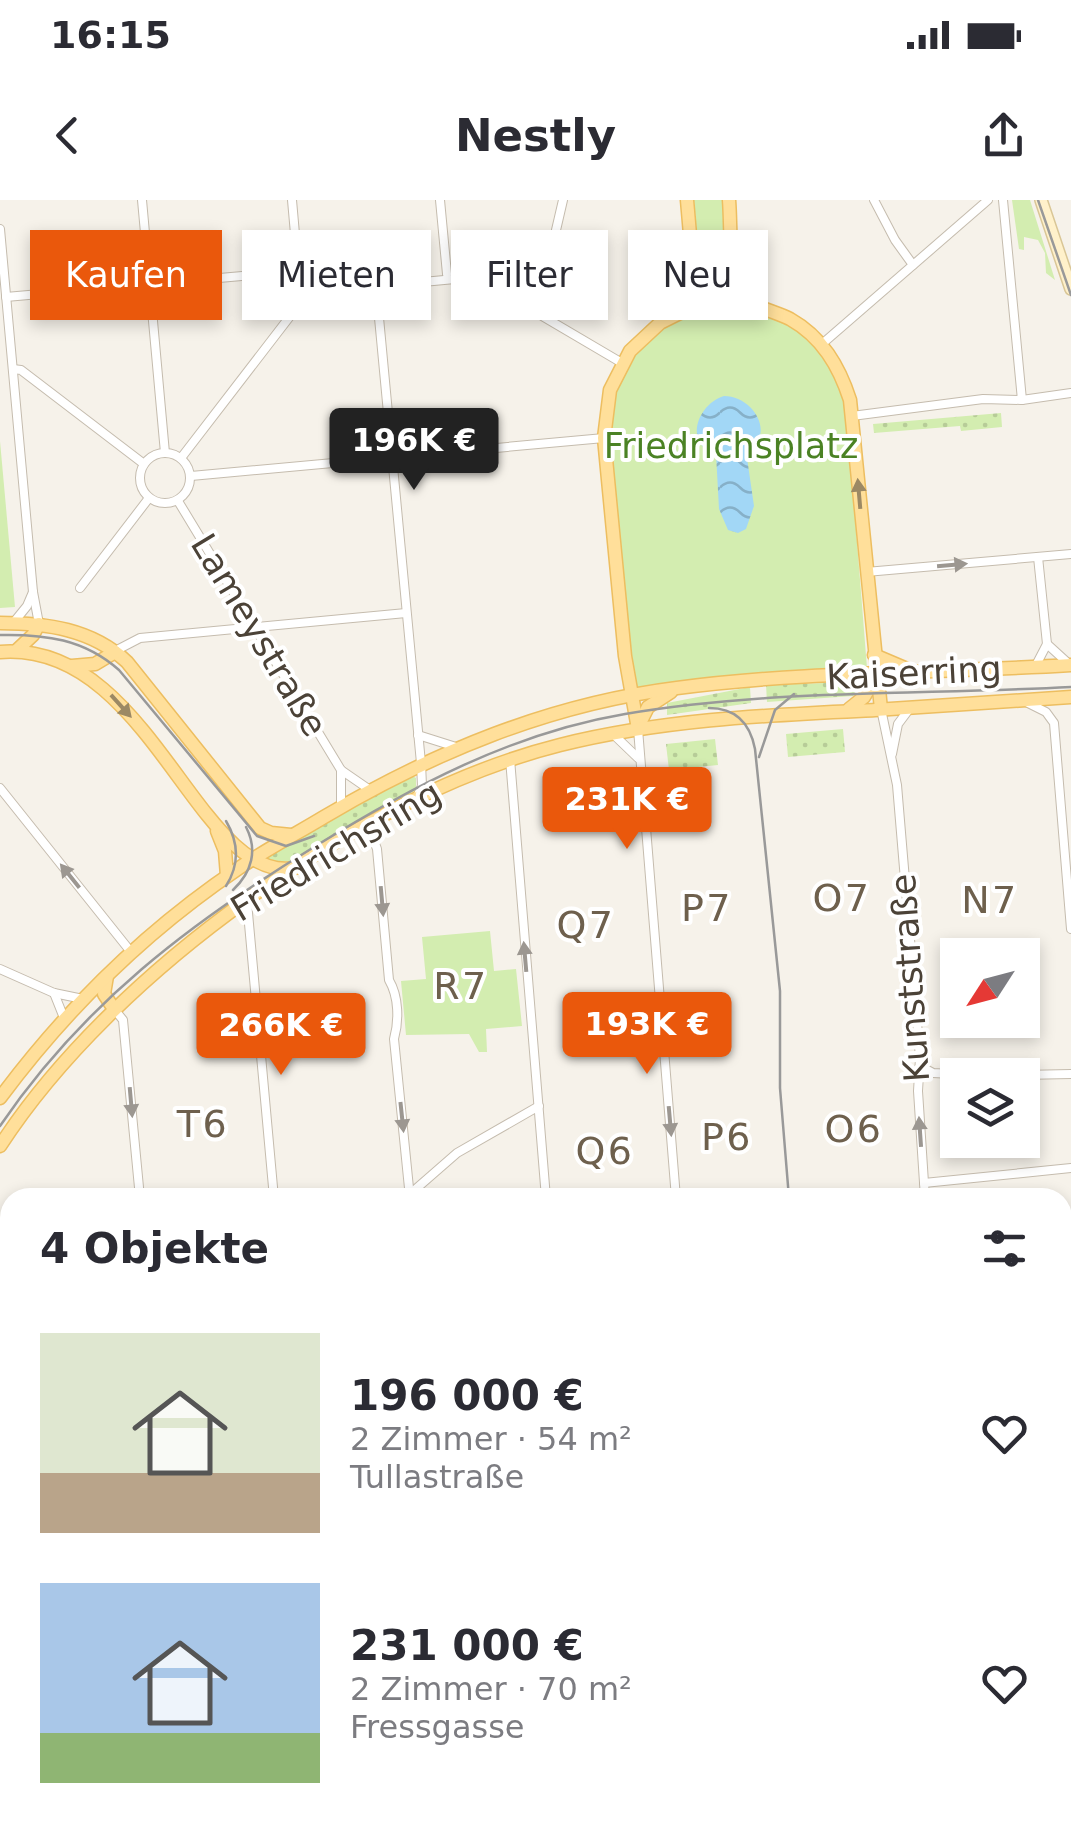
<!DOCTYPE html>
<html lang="de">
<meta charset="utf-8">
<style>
:root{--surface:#fff;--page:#f2f2f3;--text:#2b2b33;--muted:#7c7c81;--accent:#ea580c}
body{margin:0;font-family:"DejaVu Sans",sans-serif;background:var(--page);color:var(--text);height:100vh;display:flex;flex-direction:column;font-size:38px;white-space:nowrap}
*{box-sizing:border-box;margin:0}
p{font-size:32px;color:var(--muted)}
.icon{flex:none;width:55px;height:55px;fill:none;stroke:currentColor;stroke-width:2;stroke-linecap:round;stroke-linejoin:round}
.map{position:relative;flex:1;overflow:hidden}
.details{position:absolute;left:0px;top:988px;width:1072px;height:642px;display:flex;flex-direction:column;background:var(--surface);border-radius:30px 30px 0 0;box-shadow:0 5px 15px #0003}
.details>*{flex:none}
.top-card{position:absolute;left:30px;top:30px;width:1012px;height:90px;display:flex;gap:20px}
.needle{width:65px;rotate:234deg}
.buttons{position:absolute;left:940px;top:738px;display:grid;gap:20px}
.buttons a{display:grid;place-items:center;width:100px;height:100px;border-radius:0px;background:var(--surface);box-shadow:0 5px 15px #0003;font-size:50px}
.price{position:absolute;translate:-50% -85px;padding:0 22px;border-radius:10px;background:var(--accent);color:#fff;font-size:32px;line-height:65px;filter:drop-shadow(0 2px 5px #0008)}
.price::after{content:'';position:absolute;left:50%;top:60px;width:30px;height:22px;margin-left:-15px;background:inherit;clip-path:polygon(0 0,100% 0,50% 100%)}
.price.on{background:#222;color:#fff}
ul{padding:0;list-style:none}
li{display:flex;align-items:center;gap:30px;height:250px;padding:0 40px}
li span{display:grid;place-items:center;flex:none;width:280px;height:200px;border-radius:0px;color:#555}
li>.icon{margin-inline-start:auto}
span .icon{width:120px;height:120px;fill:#fffc;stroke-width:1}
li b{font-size:42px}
h2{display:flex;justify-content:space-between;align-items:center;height:120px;padding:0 40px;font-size:42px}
.tag{padding:0 35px;border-radius:0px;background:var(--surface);box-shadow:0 5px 15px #0003;font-size:35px;line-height:90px}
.tag.on{background:var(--accent);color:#fff}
.status{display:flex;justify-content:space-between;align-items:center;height:70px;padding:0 50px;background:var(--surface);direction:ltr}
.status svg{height:28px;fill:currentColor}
header{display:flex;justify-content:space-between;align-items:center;height:130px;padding:0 40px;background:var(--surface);font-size:45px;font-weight:700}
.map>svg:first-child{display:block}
.grass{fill:url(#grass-dots)}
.green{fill:#d3edb0}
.water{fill:url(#water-waves)}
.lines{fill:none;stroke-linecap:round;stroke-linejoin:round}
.street-casing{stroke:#c5bcae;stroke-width:10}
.secondary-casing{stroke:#d9c696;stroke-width:14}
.primary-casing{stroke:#edbe60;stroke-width:15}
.street{stroke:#fff;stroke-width:8}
.secondary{stroke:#fff1cb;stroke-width:11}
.primary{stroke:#ffdf9a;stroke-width:12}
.tram{stroke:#999;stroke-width:2.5}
.oneway{fill:#9c8964}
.oneway2{fill:#9c9791}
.labels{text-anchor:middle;stroke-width:8;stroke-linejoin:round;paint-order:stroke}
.park-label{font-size:35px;fill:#4b8224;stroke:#fff}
.street-label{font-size:35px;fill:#4b4237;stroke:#fff}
.neighbourhood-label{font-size:38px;letter-spacing:2.5px;fill:#6e604d;stroke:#fff}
</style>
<div class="status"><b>16:15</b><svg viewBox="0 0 49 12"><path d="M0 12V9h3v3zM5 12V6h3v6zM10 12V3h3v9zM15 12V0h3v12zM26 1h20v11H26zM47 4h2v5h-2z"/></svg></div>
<header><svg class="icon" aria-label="back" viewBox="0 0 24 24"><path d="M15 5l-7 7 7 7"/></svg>Nestly<svg class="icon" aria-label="share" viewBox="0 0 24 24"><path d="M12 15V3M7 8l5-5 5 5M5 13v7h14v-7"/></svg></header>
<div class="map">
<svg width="1071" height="1628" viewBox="0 0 1071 1628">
<defs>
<pattern id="grass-dots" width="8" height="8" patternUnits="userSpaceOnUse" patternTransform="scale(2.5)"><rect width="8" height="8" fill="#d3edb0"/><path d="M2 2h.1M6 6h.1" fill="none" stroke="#b7cc98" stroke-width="1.8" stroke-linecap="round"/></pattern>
<pattern id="water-waves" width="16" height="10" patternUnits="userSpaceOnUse" patternTransform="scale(2.5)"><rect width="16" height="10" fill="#a2d7f6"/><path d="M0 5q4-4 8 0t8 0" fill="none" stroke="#86b0c8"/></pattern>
</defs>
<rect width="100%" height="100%" fill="#f6f2ea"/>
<!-- grass -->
<g class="grass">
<path d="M1001 213 1002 227 961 231 960 226 874 233 873 224Z"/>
<path d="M855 482 858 486 853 496 767 502 766 485Z"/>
<path d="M750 487 751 503 667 515V503Z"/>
<path d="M843 529 845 552 788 557 786 534Z"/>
<path d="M715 539 718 565 669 570 666 544Z"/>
<path d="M410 575 416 578V590L294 662 261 660 365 598Z"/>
</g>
<!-- green -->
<g class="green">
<path d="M694 0H723L729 80 701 83Z"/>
<path d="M1012 0H1030L1055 80 1046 73 1045 53 1038 40 1024 37V50L1019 49Z"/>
<path d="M744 109C798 117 828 155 846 203L867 468 636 488C629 432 622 375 617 319 609 238 596 149 691 115 707 109 728 110 744 109Z"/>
<path d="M0 241 15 407 0 408Z"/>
<path d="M490 731 494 771 516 769 522 826 486 829 487 852H479L469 834 406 835 401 781 426 779 422 737Z"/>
</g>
<!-- water -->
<path class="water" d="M724 196C754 196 777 236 746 251L754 306 746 329 738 333 728 330 719 309 716 254C683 245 697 204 724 196Z"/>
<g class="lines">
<!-- street casing -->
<g class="street-casing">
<g id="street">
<path d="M142 0 165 253"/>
<path d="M440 0 447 74"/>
<path d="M874 0 895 40 913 65"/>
<path d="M1003 0 1022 200"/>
<path d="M0 29 33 392 39 424"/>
<path d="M376 86 421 563 422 586 417 597"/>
<path d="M317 92 476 77 622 163"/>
<path d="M6 97 298 71"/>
<path d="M523 104 553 43 563 0"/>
<path d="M822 144 988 0"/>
<path d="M13 169 21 170 144 264"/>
<path d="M852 216 983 199 1022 200 1071 193"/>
<circle cx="165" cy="278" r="25"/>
<path d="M181 258 301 102 292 0"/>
<path d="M191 276 604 238"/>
<path d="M178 301 341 570 370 590"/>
<path d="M866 372 1071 354"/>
<path d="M80 388 149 298"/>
<path d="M14 422 27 406 33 392"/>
<path d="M1047 444 1069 464"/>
<path d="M115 451 140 438 406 413"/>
<path d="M1035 467 1047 444 1038 357"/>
<path d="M1026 502 1046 512 1054 523 1071 729"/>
<path d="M881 509 897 585 920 858 918 891 925 998"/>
<path d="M638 529 676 998"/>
<path d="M613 534 638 558"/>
<path d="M418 535 456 547"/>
<path d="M892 554 898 524 910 508"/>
<path d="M510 559 546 998"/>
<path d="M341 570V606"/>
<path d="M0 588 131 752"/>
<path d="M357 632 374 641 377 649 389 780C399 797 399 821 394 839L410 998"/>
<path d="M247 702 274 998"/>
<path d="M0 769 54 793 83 799"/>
<path d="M54 793 64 818"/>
<path d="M114 809 123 820 140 998"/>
<path d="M920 866 933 873 971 875"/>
<path d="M1022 875 1071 874"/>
<path d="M924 983 1071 968"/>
<path d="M410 994 457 953 539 906"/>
<path d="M0 1066H10"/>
<path d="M1062 1066 1071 1065"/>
<path d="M1062 1159 1071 1158"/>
<path d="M0 1160 10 1159"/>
<path d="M1062 1255 1071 1254"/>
<path d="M0 1257 10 1256"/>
<path d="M0 1354 10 1353"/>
<path d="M1062 1355 1071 1354"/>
<path d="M0 1447H10"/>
<path d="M1062 1556 1071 1555"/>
<path d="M464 1620V1628"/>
<path d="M600 1620 601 1628"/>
<path d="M737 1620V1628"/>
<path d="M847 1620V1628"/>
<path d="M219 1628 323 1620"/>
</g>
</g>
<!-- secondary casing -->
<g class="secondary-casing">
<g id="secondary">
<path d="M1041 0 1071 89"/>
<path d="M1062 1455 1071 1454"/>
<path d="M983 1620 984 1628"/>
</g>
</g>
<!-- primary casing -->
<g class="primary-casing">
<g id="primary">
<path d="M687 0 695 92 690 108"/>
<path d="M729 0C731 24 729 65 737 87 746 107 773 110 790 119 822 137 839 166 850 200L881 509"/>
<path d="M0 423C46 423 92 429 127 462L260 628 271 633 291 635"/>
<path d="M16 451 33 435 39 424"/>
<path d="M0 452C150 440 198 685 295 668"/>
<path d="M874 455 914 472"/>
<path d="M72 466 95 464 115 452"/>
<path d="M849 509 864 497 877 475"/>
<path d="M638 527 648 507 671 492"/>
<path d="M638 529 625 456 604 238 610 190 630 151 660 123 690 108 750 102"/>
<path d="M217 631 225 651 227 676"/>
<path d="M107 776 104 794 114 809"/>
<path d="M0 898C67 808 147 730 239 668 267 649 296 634 324 617 434 552 550 504 677 488 805 471 942 473 1071 465"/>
<path d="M0 946C112 773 361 595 560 545 664 519 770 515 875 510 940 506 1006 501 1071 497"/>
</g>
</g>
<!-- street -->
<use href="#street" class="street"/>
<!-- secondary -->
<use href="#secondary" class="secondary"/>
<!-- primary -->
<use href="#primary" class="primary"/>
<!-- tram -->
<g class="tram">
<path d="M1038 0 1071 95"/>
<path d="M0 435C45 434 84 439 119 470L257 636 286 646 314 636"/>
<path d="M709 508C736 508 750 523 755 549L780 791V888L789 998"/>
<path d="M759 557 775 510 794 494"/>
<path d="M226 686C240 664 239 643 226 621"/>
<path d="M233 690C252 672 258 650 246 627"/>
<path d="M0 926C83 804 190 723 314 647 411 587 512 533 625 514 773 489 922 495 1071 487"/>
<path d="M1062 1453 1071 1452"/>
<path d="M0 1546 10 1545"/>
<path d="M848 1620 849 1628"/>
</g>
</g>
<!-- one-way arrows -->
<defs><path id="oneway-solid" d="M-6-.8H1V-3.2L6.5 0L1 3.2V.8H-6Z" transform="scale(2.5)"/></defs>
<g class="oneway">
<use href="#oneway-solid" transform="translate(859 294) rotate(-95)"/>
<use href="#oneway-solid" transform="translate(121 506) rotate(48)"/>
</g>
<g class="oneway2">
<use href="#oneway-solid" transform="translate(952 365) rotate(-5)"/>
<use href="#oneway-solid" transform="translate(70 676) rotate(-129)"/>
<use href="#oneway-solid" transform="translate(382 701) rotate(85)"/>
<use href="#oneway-solid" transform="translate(525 757) rotate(-95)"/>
<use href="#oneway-solid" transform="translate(131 902) rotate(85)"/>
<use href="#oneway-solid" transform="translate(402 917) rotate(84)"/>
<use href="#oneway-solid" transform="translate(670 921) rotate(85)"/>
<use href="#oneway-solid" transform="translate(920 932) rotate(-94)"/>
</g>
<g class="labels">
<!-- park labels -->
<g class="park-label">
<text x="731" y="258">Friedrichsplatz</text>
</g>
<!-- street labels -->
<g class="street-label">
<text transform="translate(259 435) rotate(59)" y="12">Lameystraße</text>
<text transform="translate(914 473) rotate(-3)" y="12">Kaiserring</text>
<text transform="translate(336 651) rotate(-31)" y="12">Friedrichsring</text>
<text transform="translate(910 778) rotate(-94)" y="12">Kunststraße</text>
</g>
<!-- neighbourhood labels -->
<g class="neighbourhood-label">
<text x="842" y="711">O7</text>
<text x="990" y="713">N7</text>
<text x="707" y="721">P7</text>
<text x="586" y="738">Q7</text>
<text x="461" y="799">R7</text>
<text x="203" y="937">T6</text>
<text x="854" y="942">O6</text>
<text x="727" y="950">P6</text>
<text x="605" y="964">Q6</text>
</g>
</g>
</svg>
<div class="buttons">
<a><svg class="needle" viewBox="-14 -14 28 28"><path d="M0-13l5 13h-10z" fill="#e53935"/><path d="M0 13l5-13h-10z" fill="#7c7c81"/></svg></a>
<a><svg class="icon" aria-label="layers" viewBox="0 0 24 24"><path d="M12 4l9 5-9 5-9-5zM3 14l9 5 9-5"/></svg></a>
</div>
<b class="price on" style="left:414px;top:293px">196K €</b>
<b class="price" style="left:627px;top:652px">231K €</b>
<b class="price" style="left:647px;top:877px">193K €</b>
<b class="price" style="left:281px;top:878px">266K €</b>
<div class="top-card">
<a class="tag on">Kaufen</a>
<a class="tag">Mieten</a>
<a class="tag">Filter</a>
<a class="tag">Neu</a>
</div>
<section class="details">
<h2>4 Objekte<svg class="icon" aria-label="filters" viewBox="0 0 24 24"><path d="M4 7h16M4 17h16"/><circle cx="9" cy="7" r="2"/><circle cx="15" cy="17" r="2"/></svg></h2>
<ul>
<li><span style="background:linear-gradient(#dfe7d0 70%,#b9a48a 0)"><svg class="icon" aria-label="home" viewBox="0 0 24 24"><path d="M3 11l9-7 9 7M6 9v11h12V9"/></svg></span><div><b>196 000 €</b><p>2 Zimmer · 54 m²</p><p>Tullastraße</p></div><svg class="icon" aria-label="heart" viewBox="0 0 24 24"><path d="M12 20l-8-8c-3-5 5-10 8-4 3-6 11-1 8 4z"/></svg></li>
<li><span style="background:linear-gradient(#a9c7e8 75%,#8fb573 0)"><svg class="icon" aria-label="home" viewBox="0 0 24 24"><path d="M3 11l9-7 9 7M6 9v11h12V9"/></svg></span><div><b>231 000 €</b><p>2 Zimmer · 70 m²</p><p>Fressgasse</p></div><svg class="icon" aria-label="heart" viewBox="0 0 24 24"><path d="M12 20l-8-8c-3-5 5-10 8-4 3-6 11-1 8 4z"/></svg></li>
</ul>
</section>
</div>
